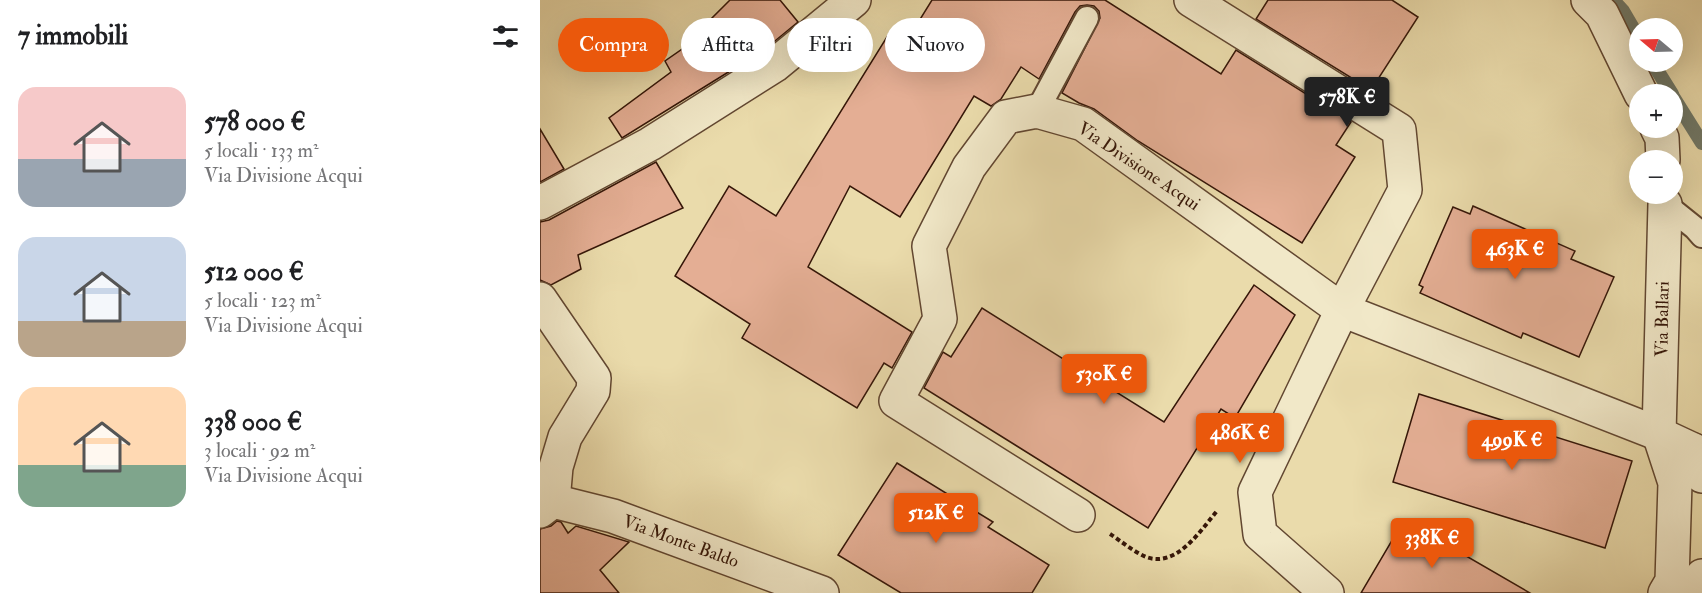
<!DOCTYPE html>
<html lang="it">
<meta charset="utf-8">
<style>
:root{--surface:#fff;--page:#f2f2f2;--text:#202124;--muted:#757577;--accent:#ea580c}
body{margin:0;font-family:"IM FELL Double Pica",serif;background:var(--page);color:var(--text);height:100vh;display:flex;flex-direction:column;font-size:22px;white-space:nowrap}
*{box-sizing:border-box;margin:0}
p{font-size:20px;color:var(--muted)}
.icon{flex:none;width:33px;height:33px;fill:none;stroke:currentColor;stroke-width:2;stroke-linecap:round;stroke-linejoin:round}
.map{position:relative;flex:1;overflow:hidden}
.side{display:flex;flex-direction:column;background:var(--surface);width:540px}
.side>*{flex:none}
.banner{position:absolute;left:18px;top:18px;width:570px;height:54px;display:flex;gap:12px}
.needle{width:39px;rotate:289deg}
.fabs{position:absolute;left:1089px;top:18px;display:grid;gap:12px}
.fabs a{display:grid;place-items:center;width:54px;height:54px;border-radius:50%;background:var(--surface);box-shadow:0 6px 24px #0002;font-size:30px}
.price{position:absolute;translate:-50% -51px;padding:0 14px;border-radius:6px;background:var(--accent);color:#fff;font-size:20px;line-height:39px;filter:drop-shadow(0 2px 3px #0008)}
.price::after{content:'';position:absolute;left:50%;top:36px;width:18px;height:14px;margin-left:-9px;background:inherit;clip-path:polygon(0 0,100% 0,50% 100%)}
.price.on{background:#222;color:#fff}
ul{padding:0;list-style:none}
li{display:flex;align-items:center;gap:18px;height:150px;padding:0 18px}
li span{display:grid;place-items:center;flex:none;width:168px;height:120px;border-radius:18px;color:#555}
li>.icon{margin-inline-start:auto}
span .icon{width:72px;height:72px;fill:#fffc;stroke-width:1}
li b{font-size:26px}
h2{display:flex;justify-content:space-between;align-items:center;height:72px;padding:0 18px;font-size:26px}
.tag{padding:0 21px;border-radius:27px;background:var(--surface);box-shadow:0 6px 24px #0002;font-size:21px;line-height:54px}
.tag.on{background:var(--accent);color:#fff}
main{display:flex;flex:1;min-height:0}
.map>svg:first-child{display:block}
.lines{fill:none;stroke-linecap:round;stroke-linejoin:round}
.stream{stroke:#707969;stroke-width:14}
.building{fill:#e4ae94;stroke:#351608;stroke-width:1.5}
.service-casing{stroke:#624731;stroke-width:26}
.pedestrian-casing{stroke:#624731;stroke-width:36}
.minor-casing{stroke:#624731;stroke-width:36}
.path{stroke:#351608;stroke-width:4;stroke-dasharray:4.5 3;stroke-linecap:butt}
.service{stroke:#f1e8c8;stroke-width:22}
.pedestrian{stroke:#f1e8c8;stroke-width:33}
.minor{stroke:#f1e8c8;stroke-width:33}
.labels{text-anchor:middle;stroke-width:6;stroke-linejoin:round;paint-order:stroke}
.street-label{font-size:18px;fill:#351608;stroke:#f1e8c8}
</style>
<main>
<section class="side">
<h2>7 immobili<svg class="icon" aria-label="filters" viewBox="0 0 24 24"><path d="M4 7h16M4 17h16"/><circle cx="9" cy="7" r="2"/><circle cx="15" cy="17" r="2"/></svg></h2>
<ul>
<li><span style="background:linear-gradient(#f6c9c9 60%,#9aa5b1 0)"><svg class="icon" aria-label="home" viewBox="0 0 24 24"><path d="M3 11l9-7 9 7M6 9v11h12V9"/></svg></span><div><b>578 000 €</b><p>5 locali · 133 m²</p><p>Via Divisione Acqui</p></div></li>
<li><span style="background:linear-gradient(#c9d6e8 70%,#b9a48a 0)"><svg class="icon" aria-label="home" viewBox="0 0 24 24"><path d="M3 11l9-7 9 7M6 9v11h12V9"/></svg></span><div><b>512 000 €</b><p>5 locali · 123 m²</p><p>Via Divisione Acqui</p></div></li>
<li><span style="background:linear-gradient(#ffd9b3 65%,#7fa58c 0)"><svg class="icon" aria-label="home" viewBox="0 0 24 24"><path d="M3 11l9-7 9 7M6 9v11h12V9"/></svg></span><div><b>338 000 €</b><p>3 locali · 92 m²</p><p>Via Divisione Acqui</p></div></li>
</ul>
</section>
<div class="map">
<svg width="1162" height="593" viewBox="0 0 1162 593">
<rect width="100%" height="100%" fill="#eadbab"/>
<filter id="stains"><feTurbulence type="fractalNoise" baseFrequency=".00333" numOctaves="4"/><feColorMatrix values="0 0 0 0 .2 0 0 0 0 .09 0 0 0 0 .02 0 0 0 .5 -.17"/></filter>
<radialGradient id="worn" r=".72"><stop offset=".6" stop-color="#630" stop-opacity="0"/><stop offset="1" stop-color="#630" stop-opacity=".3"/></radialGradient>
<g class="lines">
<!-- stream -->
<g class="stream">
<path d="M1073 0 1083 11 1100 40"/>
<path d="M1112 62 1132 94"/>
<path d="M1132 95 1162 143"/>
</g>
</g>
<!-- building -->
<g class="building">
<path d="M190 0H240L258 22 224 50 82 138 69 118 131 72 125 61 168 31 165 25Z"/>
<path d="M392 0H565L681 74 696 50 811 122 796 145 815 157 762 243 598 141 554 109 539 103 522 93 560 18 559 11 554 6 547 5 540 6 535 12 499 79 481 67 461 99 451 106 434 96 360 217 310 186 268 267 372 332 352 368 344 363 317 408 202 338 210 324 135 276 189 186 236 216 350 32 366 42Z"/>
<path d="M728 0H852L878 17 831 90 716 19Z"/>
<path d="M0 129 24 169 0 182Z"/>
<path d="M116 162 143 208 38 255 41 269 11 285 0 280V222L9 220Z"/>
<path d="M933 206 1035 251 1031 259 1074 277 1039 357 983 333 981 338 880 293 883 287 879 285 913 207 930 214Z"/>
<path d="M714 285 755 315 695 418 681 409 608 528 384 388 403 352 411 357 442 308 624 422Z"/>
<path d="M879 394 1092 461 1065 548 853 482Z"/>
<path d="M357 463 453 522 448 527 509 565 492 593H361L298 555Z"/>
<path d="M864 520 990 593H821Z"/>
<path d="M17 521 21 522 28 533 36 526 89 542 60 570 79 593H0V529L11 526Z"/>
</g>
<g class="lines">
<!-- service casing -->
<g class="service-casing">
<g id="service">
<path d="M497 111 547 18"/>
<path d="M1125 204 1155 228 1162 236"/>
</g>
</g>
<!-- pedestrian casing -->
<g class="pedestrian-casing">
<g id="pedestrian">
<path d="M1048 0 1062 14 1101 94"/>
<path d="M1117 128 1122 138 1123 160"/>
<path d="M0 299 54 378 53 391 25 437 16 467 13 501"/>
<path d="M1153 450 1162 476"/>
<path d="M0 511 13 501 73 516 282 593"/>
<path d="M1156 593 1162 576"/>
</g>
</g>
<!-- minor casing -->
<g class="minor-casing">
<g id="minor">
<path d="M651 0 859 130 865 190 802 310 715 492 720 534 787 593"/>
<path d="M0 203 110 144 235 65 314 0"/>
<path d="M1125 204 1119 434 1135 483 1132 581 1125 593"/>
<path d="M538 515 356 401 400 319 389 246 429 167 466 117 497 111 543 124 802 310 1119 434 1162 454"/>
</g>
</g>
<!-- path -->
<path class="path" d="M570 534C581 541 594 552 606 557 637 568 660 531 677 511"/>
<!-- service -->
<use href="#service" class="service"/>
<!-- pedestrian -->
<use href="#pedestrian" class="pedestrian"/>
<!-- minor -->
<use href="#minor" class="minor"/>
</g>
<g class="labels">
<!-- street labels -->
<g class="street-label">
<text transform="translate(599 166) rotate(34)" y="6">Via Divisione Acqui</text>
<text transform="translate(1122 319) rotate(-89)" y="6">Via Ballari</text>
<text transform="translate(141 541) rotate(20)" y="6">Via Monte Baldo</text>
</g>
</g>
<rect width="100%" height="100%" filter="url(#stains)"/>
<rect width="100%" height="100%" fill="url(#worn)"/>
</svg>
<div class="fabs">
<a><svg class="needle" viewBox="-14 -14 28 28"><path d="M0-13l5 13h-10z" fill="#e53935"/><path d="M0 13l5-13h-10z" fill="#757577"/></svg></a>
<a>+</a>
<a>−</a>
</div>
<b class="price on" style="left:807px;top:128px">578K €</b>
<b class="price" style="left:975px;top:280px">463K €</b>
<b class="price" style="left:564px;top:405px">530K €</b>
<b class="price" style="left:700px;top:464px">486K €</b>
<b class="price" style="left:972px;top:471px">499K €</b>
<b class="price" style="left:396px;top:544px">512K €</b>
<b class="price" style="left:892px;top:569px">338K €</b>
<div class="banner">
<a class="tag on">Compra</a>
<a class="tag">Affitta</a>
<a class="tag">Filtri</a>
<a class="tag">Nuovo</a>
</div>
</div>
</main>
